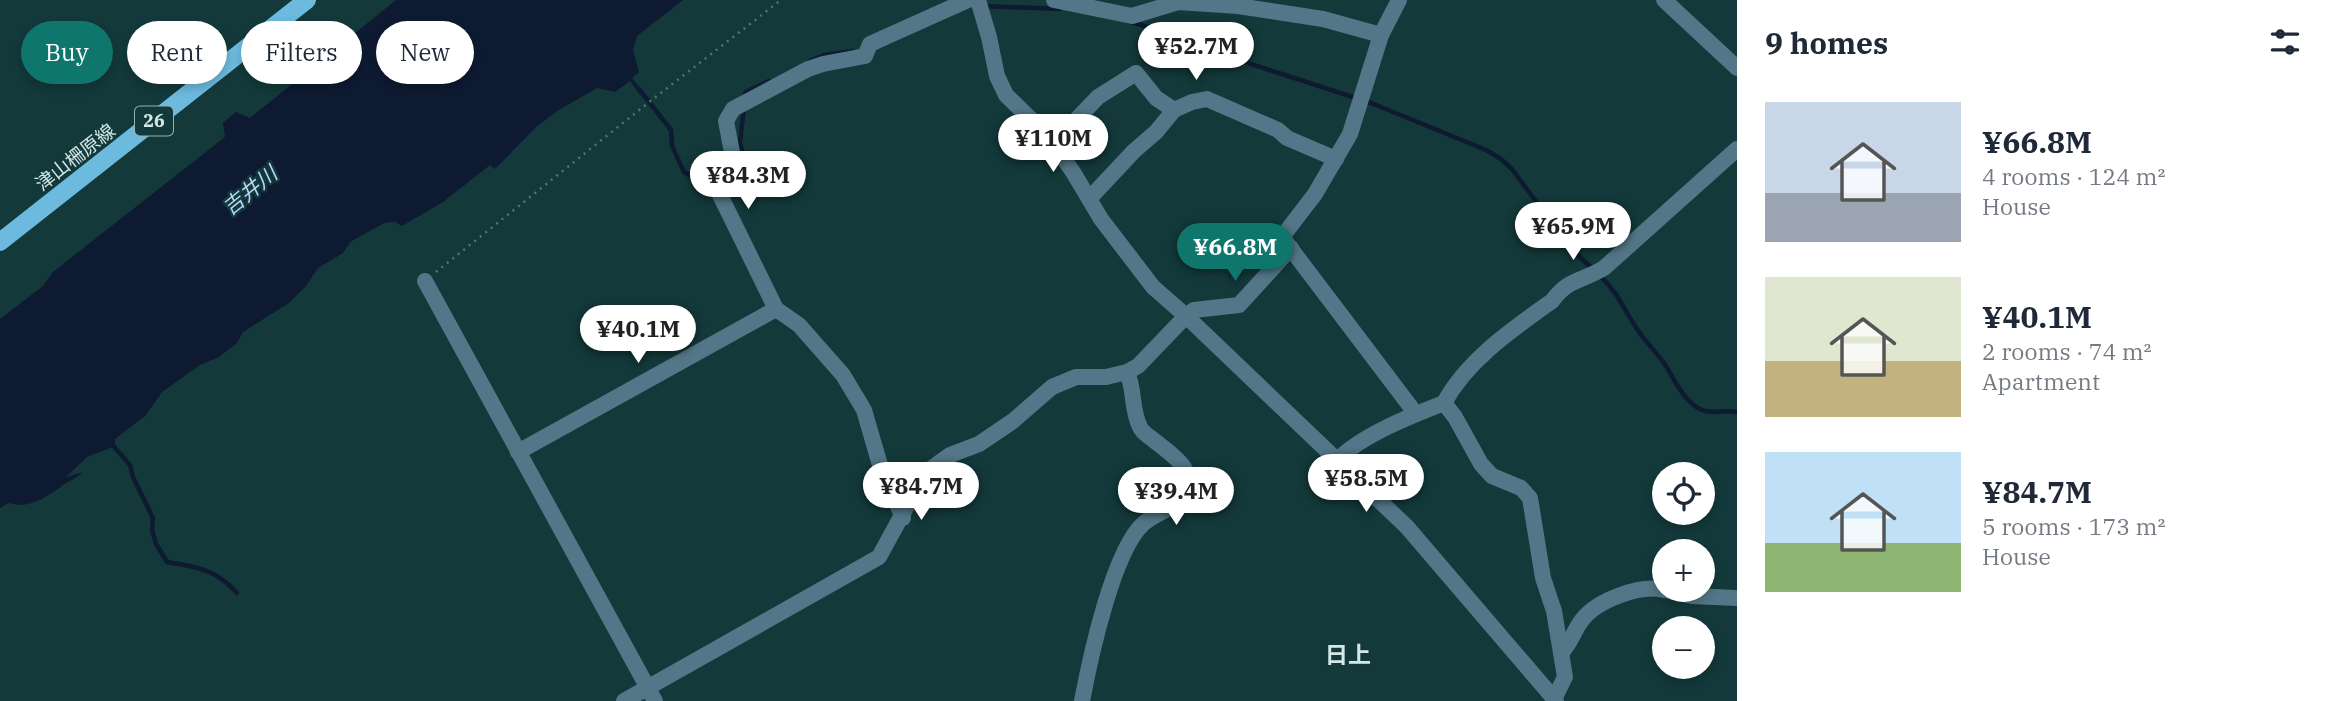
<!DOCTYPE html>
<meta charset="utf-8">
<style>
:root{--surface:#fff;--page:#f6f6f7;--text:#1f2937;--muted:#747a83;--accent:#0f766e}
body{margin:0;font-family:"IBM Plex Serif","Noto Sans JP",serif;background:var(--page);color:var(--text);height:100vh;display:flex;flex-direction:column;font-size:26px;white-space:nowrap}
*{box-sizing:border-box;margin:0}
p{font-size:23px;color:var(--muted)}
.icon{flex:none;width:38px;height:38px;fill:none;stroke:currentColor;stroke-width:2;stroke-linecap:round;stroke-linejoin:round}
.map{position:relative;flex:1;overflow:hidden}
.details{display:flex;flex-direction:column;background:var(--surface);width:595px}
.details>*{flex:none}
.guide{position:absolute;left:21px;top:21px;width:665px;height:63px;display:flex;gap:14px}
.controls{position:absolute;left:1652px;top:462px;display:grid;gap:14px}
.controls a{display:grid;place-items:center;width:63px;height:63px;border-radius:50%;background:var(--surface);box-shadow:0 4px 10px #0003;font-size:35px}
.price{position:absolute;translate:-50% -60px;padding:0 16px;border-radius:24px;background:#fff;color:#222;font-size:23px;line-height:46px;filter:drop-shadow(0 2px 4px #0008)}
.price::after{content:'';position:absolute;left:50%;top:42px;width:21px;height:16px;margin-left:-10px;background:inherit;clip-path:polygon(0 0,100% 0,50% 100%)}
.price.current{background:var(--accent);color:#fff}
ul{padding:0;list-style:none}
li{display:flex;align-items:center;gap:21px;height:175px;padding:0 28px}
li span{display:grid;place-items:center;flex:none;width:196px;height:140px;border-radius:0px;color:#555}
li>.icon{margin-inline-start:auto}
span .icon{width:84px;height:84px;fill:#fffc;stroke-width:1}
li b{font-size:30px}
h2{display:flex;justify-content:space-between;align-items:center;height:84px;padding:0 28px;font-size:30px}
.pill{padding:0 24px;border-radius:32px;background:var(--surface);box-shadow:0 4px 10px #0003;font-size:24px;line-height:63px}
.pill.current{background:var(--accent);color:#fff}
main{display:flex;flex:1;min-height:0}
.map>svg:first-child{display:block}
.water{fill:#0d1a31}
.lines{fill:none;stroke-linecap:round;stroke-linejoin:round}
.stream{stroke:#0d1a31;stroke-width:4.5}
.path{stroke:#547475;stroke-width:2.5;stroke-dasharray:2 5;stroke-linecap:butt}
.minor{stroke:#537788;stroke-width:16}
.major{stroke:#6cbade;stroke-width:18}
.labels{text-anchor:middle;stroke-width:5;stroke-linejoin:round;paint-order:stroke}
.shield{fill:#13393a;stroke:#99b3b3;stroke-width:2}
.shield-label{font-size:18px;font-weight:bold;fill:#d3e7e7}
.street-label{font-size:19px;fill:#d3e7e7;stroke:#13393a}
.water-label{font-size:21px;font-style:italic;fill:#bcd4fd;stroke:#13393a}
.quarter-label{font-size:23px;font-weight:bold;fill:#d3e7e7;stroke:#13393a}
</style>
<main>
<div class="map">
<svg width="1737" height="701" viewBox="0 0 1737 701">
<rect width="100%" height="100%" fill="#13393a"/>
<!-- water -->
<path class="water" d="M396 0H683L637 36 633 50 639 72 632 78 644 93 640 95 630 81 615 92 597 88 557 111 536 127 495 169 490 165 443 202 402 226 395 222 384 223 350 242 343 253 318 268 306 286 289 303 243 332 237 343 219 357 200 365 162 392 146 415 115 439V446L87 457 65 478 82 472C75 480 67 481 59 488 44 499 27 509 9 503L0 508V319L43 286 53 272 225 137 223 123 236 112 250 118Z"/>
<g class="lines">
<!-- stream -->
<g class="stream">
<path d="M982 6 1060 9"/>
<path d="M1131 22 1205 44 1226 55 1254 65 1371 103 1486 150 1501 159 1512 169 1572 250 1594 270"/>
<path d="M808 62 824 55 853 51"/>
<path d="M639 89 671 130 672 146 684 172 702 183 716 185"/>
<path d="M742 99 746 92 769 81"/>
<path d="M730 179 745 162 740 143 744 107"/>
<path d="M1600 276C1618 292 1624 310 1637 329 1645 341 1655 351 1664 363 1674 378 1685 406 1705 411 1715 413 1727 410 1737 412"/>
<path d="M110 442 130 465 133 477 153 518 152 530 156 544 167 562C197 567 216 569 237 593"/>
</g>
<!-- path -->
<path class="path" d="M436 272 653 99 781 0"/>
<!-- minor -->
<g class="minor">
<path d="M978 0 989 37 997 76 1006 95 1048 136 1073 172 1101 219 1153 287 1186 316 1407 527 1556 701"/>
<path d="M1054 0 1132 16 1178 2 1238 6 1323 19 1381 35"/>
<path d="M1399 0 1381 35 1350 134 1315 194 1282 237 1416 414"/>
<path d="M1664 0 1737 68"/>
<path d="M1054 143 1098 97 1136 73 1156 98 1174 110"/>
<path d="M1089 199 1134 151 1156 132 1174 110 1192 102 1207 99 1278 130 1287 138 1336 159"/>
<path d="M425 281 655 701"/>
<path d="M1444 403 1455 417 1481 464 1492 476 1521 488 1530 498 1543 578 1554 611 1565 677 1554 699"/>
<path d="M518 452 776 309"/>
<path d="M1337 461C1359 436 1413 415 1444 403 1467 360 1513 329 1552 301 1569 278 1581 282 1604 268L1737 149"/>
<path d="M903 518 880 465 864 410 843 375 799 325 776 309 720 195 719 179 734 163 726 121 733 109 808 69 823 64 865 56 870 44 968 0"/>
<path d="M1665 590 1692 596 1737 598"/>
<path d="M1561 653C1571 643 1574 630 1582 620 1597 600 1641 584 1664 590"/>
<path d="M624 701 879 557 925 473 950 455 979 444 1013 421 1052 387 1076 377H1106L1127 372 1138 366 1186 316 1194 310 1239 305 1291 248"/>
<path d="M1082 701C1090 659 1113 550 1144 523 1156 513 1174 507 1187 499 1197 468 1173 456 1151 438 1147 435 1142 432 1140 427 1131 410 1135 390 1127 372"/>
</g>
<!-- major -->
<path class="major" d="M0 242 307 0"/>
</g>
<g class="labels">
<!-- shield labels -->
<rect class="shield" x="135" y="106.5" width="38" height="29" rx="5"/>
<g class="shield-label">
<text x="154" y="127">26</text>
</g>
<!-- street labels -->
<g class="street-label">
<text transform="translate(75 157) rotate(-38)" y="7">津山柵原線</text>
</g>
<!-- water labels -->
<g class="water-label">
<text transform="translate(250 191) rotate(-39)" y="7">吉井川</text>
</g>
<!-- quarter labels -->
<g class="quarter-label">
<text x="1348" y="663">日上</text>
</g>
</g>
</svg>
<div class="controls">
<a><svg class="icon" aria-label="locate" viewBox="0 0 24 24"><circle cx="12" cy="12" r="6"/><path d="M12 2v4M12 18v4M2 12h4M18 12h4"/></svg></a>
<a>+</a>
<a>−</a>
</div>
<b class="price" style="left:1196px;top:82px">¥52.7M</b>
<b class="price" style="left:1053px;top:174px">¥110M</b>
<b class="price" style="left:748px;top:211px">¥84.3M</b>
<b class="price" style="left:1573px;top:262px">¥65.9M</b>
<b class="price current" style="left:1235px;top:283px">¥66.8M</b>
<b class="price" style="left:638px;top:365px">¥40.1M</b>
<b class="price" style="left:1366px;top:514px">¥58.5M</b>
<b class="price" style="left:921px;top:522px">¥84.7M</b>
<b class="price" style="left:1176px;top:527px">¥39.4M</b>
<div class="guide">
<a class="pill current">Buy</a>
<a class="pill">Rent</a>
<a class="pill">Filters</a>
<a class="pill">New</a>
</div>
</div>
<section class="details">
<h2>9 homes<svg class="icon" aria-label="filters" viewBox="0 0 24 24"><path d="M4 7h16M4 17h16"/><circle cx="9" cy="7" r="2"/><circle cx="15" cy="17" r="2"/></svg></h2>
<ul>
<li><span style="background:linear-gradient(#c9d6e8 65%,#9aa5b1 0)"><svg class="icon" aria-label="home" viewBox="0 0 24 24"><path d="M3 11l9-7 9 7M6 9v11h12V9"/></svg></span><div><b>¥66.8M</b><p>4 rooms · 124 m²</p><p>House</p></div></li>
<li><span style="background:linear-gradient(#dfe7d0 60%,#c2b280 0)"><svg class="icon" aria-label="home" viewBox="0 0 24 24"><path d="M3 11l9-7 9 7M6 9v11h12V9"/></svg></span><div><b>¥40.1M</b><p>2 rooms · 74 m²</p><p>Apartment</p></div></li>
<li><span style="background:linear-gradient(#bfe0f5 65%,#8fb573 0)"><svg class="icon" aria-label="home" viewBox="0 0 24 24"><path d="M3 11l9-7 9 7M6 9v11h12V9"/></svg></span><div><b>¥84.7M</b><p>5 rooms · 173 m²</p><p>House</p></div></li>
</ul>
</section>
</main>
